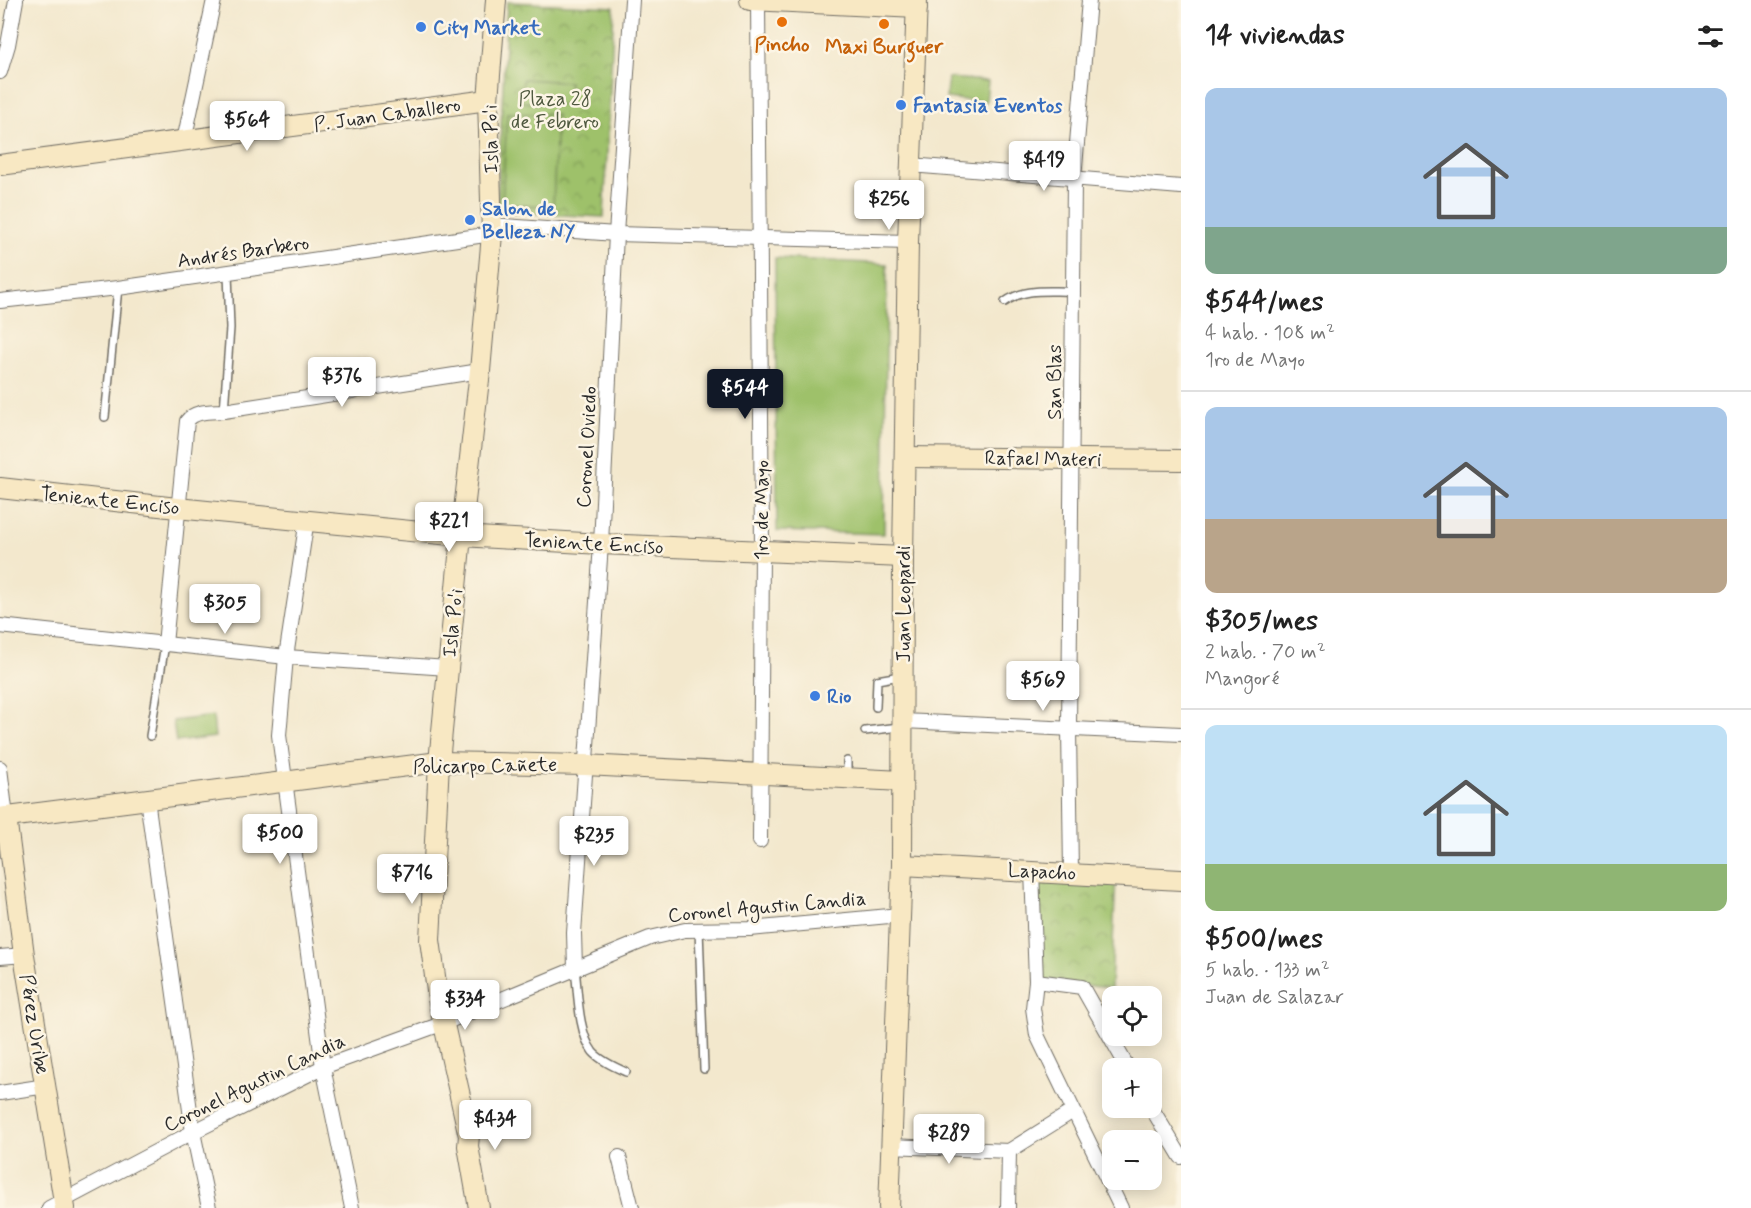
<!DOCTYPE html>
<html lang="es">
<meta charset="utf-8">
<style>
:root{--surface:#fff;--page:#f6f6f6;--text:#222;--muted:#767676;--line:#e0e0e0;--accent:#111827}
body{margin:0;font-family:Mynerve,sans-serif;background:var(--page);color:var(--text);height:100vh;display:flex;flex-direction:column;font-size:22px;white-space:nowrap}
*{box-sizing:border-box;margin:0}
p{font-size:20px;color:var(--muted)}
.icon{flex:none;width:33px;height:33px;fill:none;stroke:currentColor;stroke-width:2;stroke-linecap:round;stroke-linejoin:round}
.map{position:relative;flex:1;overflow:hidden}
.side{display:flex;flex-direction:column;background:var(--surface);width:570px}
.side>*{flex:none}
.tools{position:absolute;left:1102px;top:986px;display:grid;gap:12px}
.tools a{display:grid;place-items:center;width:60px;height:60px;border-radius:12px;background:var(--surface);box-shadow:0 3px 15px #0003;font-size:30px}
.price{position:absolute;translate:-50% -51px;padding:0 14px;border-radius:6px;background:#fff;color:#222;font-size:20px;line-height:39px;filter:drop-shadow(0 2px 3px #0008)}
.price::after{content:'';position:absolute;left:50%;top:36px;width:18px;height:14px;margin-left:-9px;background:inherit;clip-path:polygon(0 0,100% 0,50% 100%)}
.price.current{background:var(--accent);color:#fff}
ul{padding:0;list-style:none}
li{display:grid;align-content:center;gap:12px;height:318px;padding:0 24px}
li+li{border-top:2px solid var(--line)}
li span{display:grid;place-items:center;height:186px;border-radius:12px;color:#555}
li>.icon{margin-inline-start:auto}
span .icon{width:108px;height:108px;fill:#fffc;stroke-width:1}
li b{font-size:26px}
h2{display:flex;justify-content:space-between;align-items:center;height:72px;padding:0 24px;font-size:26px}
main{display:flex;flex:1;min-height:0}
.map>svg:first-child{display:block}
.park{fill:url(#park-crowns);stroke:#64764a;stroke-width:1.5}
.pitch{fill:#9ec16a;stroke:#64764a;stroke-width:1.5}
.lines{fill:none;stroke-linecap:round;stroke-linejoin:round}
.lane-casing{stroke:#716d64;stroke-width:10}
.street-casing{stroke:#716d64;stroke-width:16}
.secondary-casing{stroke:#716d64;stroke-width:22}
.lane{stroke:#fff;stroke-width:7}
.street{stroke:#fff;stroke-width:14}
.secondary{stroke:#f8e8c3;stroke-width:20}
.food-dot{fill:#e8710a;stroke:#fcf5e5;stroke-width:2}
.shop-dot{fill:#3f7fe0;stroke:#fcf5e5;stroke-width:2}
.labels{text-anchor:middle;stroke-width:5;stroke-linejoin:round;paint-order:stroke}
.shop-label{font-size:20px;font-weight:bold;fill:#366cbe;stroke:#fcf5e5;text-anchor:start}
.food-label{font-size:20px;font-weight:bold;fill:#c56008;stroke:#fcf5e5}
.park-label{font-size:20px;fill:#4e583e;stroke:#fcf5e5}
.street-label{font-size:20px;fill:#2b2b2b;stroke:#fcf5e5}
</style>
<main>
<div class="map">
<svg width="1181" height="1208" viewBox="0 0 1181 1208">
<defs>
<pattern id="park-crowns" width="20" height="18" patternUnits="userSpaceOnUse" patternTransform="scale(1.5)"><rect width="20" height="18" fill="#9ec16a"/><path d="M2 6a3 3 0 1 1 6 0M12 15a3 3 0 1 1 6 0" fill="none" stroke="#819d57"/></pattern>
</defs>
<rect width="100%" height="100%" fill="#fcf5e5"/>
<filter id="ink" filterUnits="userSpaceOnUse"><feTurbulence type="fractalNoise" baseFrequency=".0167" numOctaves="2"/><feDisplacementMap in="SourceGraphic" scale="12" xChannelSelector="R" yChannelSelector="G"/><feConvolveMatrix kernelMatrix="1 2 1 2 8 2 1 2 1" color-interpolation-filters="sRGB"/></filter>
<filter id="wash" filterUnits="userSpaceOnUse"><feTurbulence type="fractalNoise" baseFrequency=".008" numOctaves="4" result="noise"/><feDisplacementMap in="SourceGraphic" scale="24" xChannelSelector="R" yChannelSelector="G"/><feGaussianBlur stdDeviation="1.35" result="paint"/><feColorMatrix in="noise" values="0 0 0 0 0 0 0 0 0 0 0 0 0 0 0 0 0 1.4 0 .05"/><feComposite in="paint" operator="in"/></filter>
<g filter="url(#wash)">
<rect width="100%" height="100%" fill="#f3e8cd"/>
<!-- park -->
<g class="park">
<path d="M507 2 614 7 604 217 497 212Z"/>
<path d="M1032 870 1116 876 1111 988 1036 981Z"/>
</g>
<!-- pitch -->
<g class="pitch">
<path d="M948 78 988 81 986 102 946 98Z"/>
<path d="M523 79 569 82 568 105 521 102Z"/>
<path d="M507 113 557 115 553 206 502 204Z"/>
<path d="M775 258 887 264 884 534 777 531Z"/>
<path d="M213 716 215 737 176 742 173 721Z"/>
</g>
</g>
<g filter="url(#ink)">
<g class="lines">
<!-- lane casing -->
<g class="lane-casing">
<g id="lane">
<path d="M1005 302C1025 287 1050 292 1073 291"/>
<path d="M224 411 230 328 228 273"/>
<path d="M105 417 118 288"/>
<path d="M876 707 877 680 900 676"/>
<path d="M865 731 900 727"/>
<path d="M150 736 165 644"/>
<path d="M847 776V761"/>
<path d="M699 929 704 1069"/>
<path d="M575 968C578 992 578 1033 593 1052 601 1061 615 1067 626 1072"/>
</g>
</g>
<!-- street casing -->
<g class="street-casing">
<g id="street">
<path d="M758 0 762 550 760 841"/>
<path d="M0 72 8 45 16 0"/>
<path d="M184 141 214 0"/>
<path d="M910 165 1181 187"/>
<path d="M491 225 616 234 908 242"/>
<path d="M0 301 118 288 492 234"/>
<path d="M307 519 286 657 279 735 323 1067 352 1208"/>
<path d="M0 626 286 657 448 668"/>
<path d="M165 644 187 421C195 410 211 412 224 411L480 371"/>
<path d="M903 721 1181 734"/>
<path d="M0 768 6 817"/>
<path d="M147 799 193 1132 209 1208"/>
<path d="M1032 870 1036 981 1033 1008 1037 1035 1121 1208"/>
<path d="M1071 873 1069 729 1074 179 1089 0"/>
<path d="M0 957 24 955"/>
<path d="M575 968 574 933 601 544 616 234 632 0"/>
<path d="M1036 981 1082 987 1128 1068"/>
<path d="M0 1093 46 1086"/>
<path d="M1151 1107 1181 1157"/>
<path d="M890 1146 1009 1151 1073 1111"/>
<path d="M619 1157 632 1208"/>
<path d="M49 1208 193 1132 323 1067 444 1023 650 938 685 930 750 929 900 915"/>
<path d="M1008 1208 1009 1151"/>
</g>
</g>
<!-- secondary casing -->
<g class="secondary-casing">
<g id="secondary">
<path d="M750 0 917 8"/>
<path d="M0 165 488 100"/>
<path d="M905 457 1181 460"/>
<path d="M0 488 177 508 461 536 601 544 903 557"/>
<path d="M6 817 24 955 65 1208"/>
<path d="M0 818 439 762 585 765 902 781"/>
<path d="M902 865 1181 880"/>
<path d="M479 1208 468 1146 469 1136 438 998 430 940 439 762 461 536 480 371 492 234 488 100 496 0"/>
<path d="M889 1208 902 865 903 557 908 242 917 0"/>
</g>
</g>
<!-- lane -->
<use href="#lane" class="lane"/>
<!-- street -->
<use href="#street" class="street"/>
<!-- secondary -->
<use href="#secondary" class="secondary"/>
</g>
</g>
<!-- markers -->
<g class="food-dot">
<circle cx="782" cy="22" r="6"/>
<circle cx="884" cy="24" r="6"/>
</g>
<g class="shop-dot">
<circle cx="421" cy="27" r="6"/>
<circle cx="901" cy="105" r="6"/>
<circle cx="470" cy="220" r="6"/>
<circle cx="815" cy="696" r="6"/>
</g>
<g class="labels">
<!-- shop labels -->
<g class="shop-label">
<text x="433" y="34">City Market</text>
<text x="913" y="112">Fantasia Eventos</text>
<text x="482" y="215">Salon de<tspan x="482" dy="23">Belleza NY</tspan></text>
<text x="827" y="703">Rio</text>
</g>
<!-- food labels -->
<g class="food-label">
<text x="782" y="51">Pincho</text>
<text x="884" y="53">Maxi Burguer</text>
</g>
<!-- park labels -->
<g class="park-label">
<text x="555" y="105">Plaza 28<tspan x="555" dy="23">de Febrero</tspan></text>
</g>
<!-- street labels -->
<g class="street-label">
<text transform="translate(387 114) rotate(-8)" y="7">P. Juan Caballero</text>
<text transform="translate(490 139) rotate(-91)" y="7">Isla Po'i</text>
<text transform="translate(243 251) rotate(-8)" y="7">Andrés Barbero</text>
<text transform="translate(1054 382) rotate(-90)" y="7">San Blas</text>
<text transform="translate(586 447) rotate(-87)" y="7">Coronel Oviedo</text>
<text transform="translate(1043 458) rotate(1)" y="7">Rafael Materi</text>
<text transform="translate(110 500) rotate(6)" y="7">Teniente Enciso</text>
<text transform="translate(761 510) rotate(-90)" y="7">1ro de Mayo</text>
<text transform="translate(594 543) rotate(3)" y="7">Teniente Enciso</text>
<text transform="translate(903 604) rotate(-90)" y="7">Juan Leopardi</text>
<text transform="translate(452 623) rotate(-84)" y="7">Isla Po'i</text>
<text transform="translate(485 765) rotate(-1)" y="7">Policarpo Cañete</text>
<text transform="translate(1042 871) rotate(3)" y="7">Lapacho</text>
<text transform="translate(767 906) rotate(-5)" y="7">Coronel Agustin Candia</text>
<text transform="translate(35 1024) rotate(81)" y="7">Pérez Uribe</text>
<text transform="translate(254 1082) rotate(-26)" y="7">Coronel Agustin Candia</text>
</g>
</g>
</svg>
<div class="tools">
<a><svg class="icon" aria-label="locate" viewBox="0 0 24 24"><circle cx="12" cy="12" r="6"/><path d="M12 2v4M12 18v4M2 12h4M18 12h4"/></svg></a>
<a>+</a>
<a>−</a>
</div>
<b class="price" style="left:247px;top:152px">$564</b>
<b class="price" style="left:1044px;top:192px">$419</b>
<b class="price" style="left:889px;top:231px">$256</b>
<b class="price" style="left:342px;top:408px">$376</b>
<b class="price current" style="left:745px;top:420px">$544</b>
<b class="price" style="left:449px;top:553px">$221</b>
<b class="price" style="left:225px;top:635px">$305</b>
<b class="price" style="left:1043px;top:712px">$569</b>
<b class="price" style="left:280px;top:865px">$500</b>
<b class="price" style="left:594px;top:867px">$235</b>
<b class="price" style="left:412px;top:905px">$716</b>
<b class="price" style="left:465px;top:1031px">$334</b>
<b class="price" style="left:495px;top:1151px">$434</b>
<b class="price" style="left:949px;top:1165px">$289</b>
</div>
<section class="side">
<h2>14 viviendas<svg class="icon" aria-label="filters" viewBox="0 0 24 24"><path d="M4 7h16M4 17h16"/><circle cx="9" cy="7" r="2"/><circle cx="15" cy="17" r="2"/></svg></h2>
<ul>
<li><span style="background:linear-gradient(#a9c7e8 75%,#7fa58c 0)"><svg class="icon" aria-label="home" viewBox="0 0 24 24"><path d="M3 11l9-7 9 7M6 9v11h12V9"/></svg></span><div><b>$544/mes</b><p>4 hab. · 108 m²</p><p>1ro de Mayo</p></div></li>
<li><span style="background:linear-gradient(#a9c7e8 60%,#b9a48a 0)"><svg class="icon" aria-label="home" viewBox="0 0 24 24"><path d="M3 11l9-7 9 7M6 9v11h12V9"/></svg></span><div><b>$305/mes</b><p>2 hab. · 70 m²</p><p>Mangoré</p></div></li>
<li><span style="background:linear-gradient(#bfe0f5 75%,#8fb573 0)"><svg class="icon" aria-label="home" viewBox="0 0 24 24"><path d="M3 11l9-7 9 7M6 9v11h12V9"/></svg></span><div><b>$500/mes</b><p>5 hab. · 133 m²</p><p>Juan de Salazar</p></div></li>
</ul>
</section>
</main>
